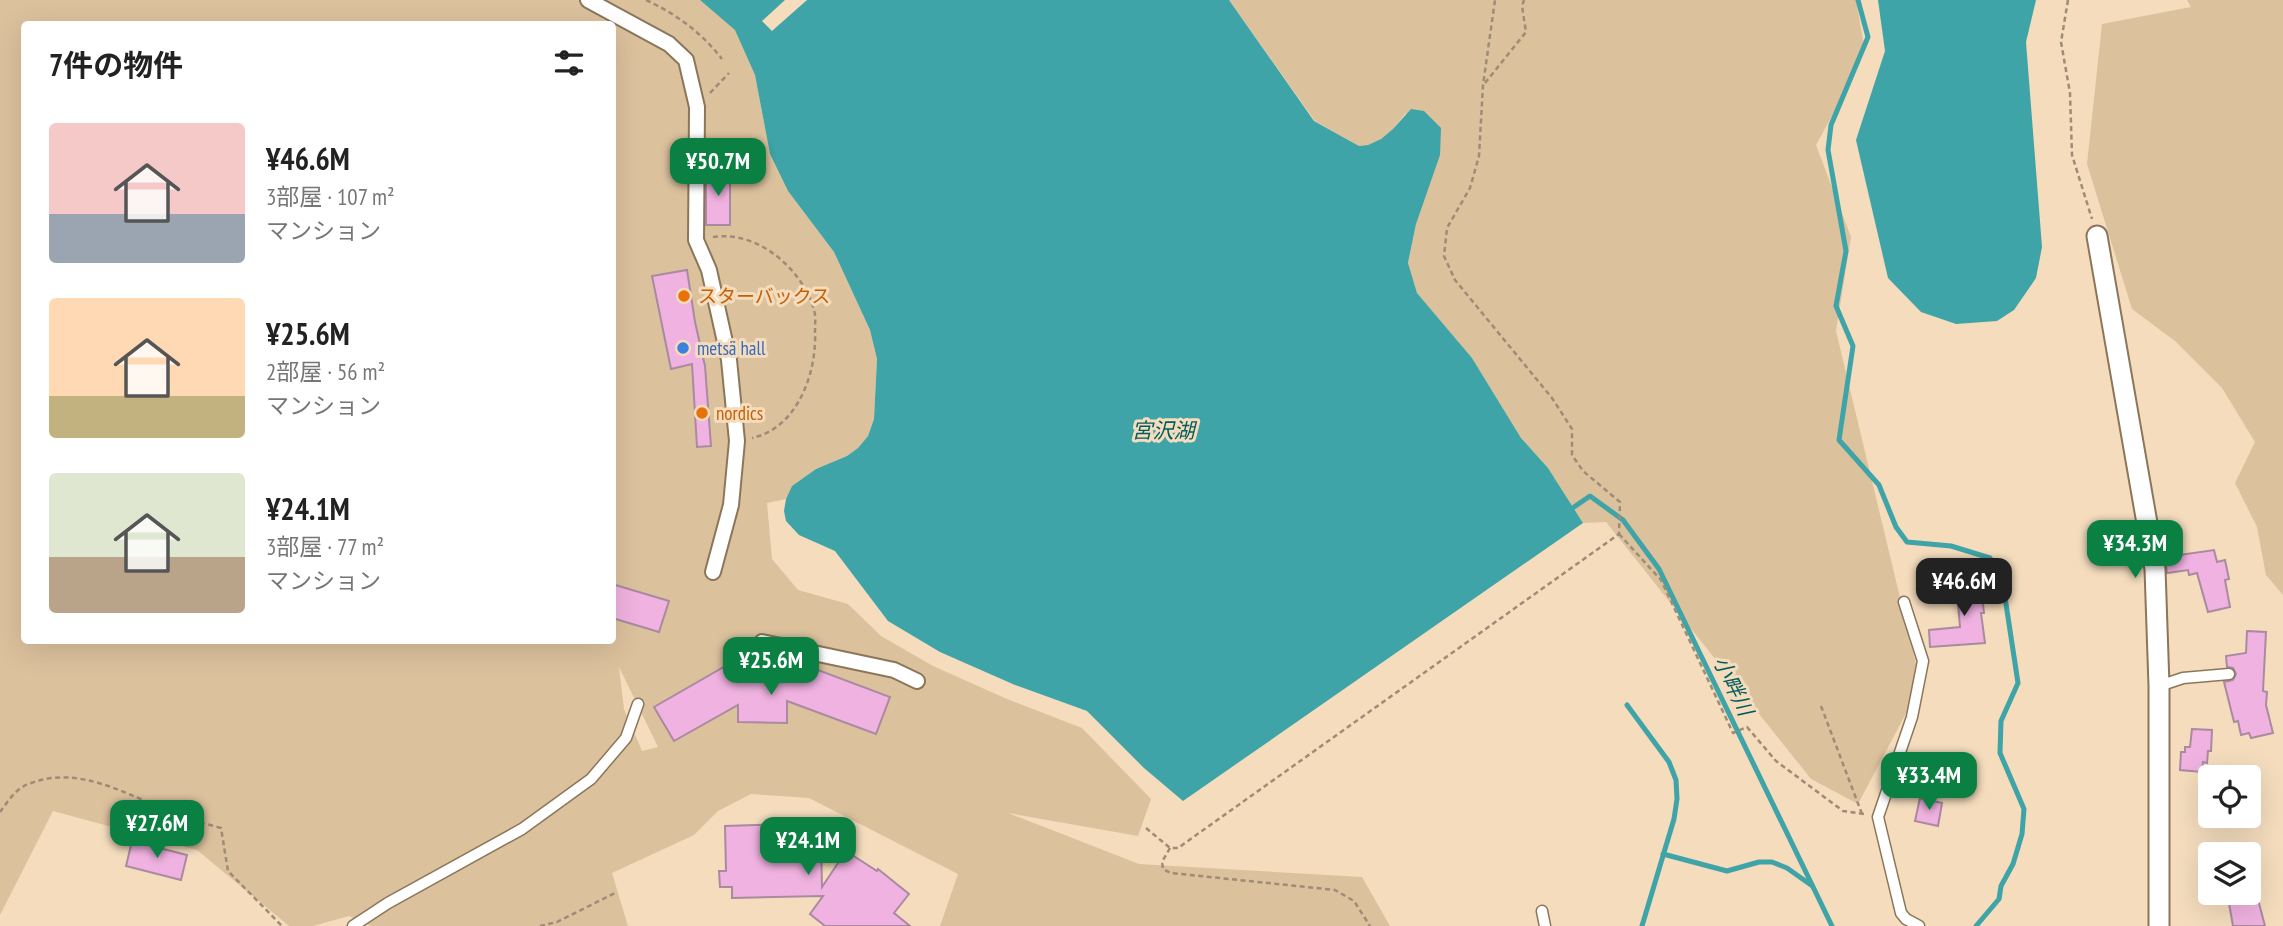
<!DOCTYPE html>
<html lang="ja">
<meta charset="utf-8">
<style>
:root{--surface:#fff;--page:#f2f2f2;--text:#222;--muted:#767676;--accent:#0b8043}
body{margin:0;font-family:"PT Sans Narrow","Noto Sans JP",sans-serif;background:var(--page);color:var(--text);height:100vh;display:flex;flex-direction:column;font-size:26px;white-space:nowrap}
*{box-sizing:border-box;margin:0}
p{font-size:23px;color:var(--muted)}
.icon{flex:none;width:38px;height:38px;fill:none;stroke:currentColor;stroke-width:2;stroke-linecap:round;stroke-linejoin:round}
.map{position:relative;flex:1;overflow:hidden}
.details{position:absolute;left:21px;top:21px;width:595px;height:623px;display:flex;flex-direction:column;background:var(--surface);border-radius:7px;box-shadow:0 7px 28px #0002}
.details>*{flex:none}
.fabs{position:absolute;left:2198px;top:765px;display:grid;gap:14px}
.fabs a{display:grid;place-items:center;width:63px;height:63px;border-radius:7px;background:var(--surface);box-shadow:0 7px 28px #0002;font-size:35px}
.price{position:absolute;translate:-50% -60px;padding:0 16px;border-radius:14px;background:var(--accent);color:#fff;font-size:23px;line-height:46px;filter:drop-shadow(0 2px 4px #0008)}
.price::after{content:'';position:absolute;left:50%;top:42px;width:21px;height:16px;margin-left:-10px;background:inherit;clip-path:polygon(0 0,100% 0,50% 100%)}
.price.selected{background:#222;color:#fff}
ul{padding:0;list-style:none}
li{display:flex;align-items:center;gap:21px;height:175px;padding:0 28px}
li span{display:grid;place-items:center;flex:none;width:196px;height:140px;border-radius:7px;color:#555}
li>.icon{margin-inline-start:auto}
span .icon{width:84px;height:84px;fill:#fffc;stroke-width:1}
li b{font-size:30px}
h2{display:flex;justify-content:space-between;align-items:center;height:84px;padding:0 28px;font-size:30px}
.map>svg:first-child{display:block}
.green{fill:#dcc19d;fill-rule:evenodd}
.water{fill:#3ea4a7}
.pier{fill:#f4dcbd}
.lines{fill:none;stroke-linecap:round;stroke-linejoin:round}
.stream{stroke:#3ea4a7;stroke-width:5}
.building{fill:#f0b2e0;stroke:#a98aa1;stroke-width:2}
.service-casing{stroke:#8b765a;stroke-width:13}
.pedestrian-casing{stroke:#8b765a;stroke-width:18}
.minor-casing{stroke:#8b765a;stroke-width:23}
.path{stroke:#9e8c76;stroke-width:2.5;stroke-dasharray:5 3.5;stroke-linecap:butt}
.service{stroke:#fff;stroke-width:10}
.pedestrian{stroke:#fff;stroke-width:14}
.minor{stroke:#fff;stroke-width:19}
.food-dot{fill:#e8710a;stroke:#f4dcbd;stroke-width:2.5}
.shop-dot{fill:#3f7fe0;stroke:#f4dcbd;stroke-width:2.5}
.labels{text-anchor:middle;stroke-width:6;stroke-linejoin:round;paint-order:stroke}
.food-label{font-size:19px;fill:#c56008;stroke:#f4dcbd;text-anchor:start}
.shop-label{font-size:19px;fill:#366cbe;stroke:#f4dcbd;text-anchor:start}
.water-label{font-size:21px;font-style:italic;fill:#005c5e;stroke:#f4dcbd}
</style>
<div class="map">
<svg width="2283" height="926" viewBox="0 0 2283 926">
<rect width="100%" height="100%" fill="#f4dcbd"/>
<!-- green -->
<g class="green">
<path d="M0 0H700L735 29 755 75 770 154 788 191 834 252 870 330 877 359 874 419 868 436 858 448 847 456 816 469 792 486 786 499 767 503 772 559 798 590 848 604 881 636 933 666 1007 699 1082 728 1151 799 1138 836 1008 813 1139 864 1362 877 1390 926H940L958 874 809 798 751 794 718 811 694 835 612 873 628 926H371L349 916 313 926H289L197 850 53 811 0 915ZM24 24H612V640H24ZM619 667 658 747 642 751 624 709Z"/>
<path d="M1229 0H1856L1864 46 1850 83 1816 145 1851 237 1836 331 1921 685 1858 804 1811 779 1606 522 1583 523 1548 468 1521 438 1472 358 1417 293 1408 264 1416 224 1406 113 1393 129 1381 139 1368 145 1359 146 1315 121Z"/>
<path d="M2187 0H2283V595L2266 575 2257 527 2235 483 2255 442 2222 388 2175 341 2132 309 2087 164 2102 24 2191 7Z"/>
</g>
<!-- water -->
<g class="water">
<path d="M700 0H1229L1314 121 1359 146 1368 145 1381 139 1393 129 1411 109 1424 111 1441 128 1440 155 1416 224 1408 263 1417 293 1472 358 1521 438 1548 468 1583 523 1183 801 1144 768 1087 711 1015 685 940 652 888 621 835 551 799 535 786 521 784 511 786 499 792 486 816 469 847 456 858 448 868 436 874 419 877 359 870 330 834 252 788 191 770 154 755 75 735 30Z"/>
<path d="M1878 0H2036L2026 42 2042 247 2036 278 2014 310 1997 321 1956 324 1921 312 1888 278 1856 140 1885 51Z"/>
</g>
<!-- pier -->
<path class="pier" d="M785 0H807L772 31 762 21Z"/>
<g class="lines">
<!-- stream -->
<g class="stream">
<path d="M1858 0 1868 37 1831 125 1828 150 1846 251 1836 306 1853 346 1839 440 1879 485 1896 527 1907 542 1951 546 1990 558 2001 571 2018 683 2001 721 2000 753 2024 809 2022 834 2013 864 2001 886 1999 899 1976 926"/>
<path d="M1574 507 1590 496 1623 520 1659 569 1832 926"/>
<path d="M1627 705 1669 762 1676 780 1677 799 1674 819 1642 926"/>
<path d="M1663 854 1727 871 1759 862H1772L1787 868 1811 885"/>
</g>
</g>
<!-- building -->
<g class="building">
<rect x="706" y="170" width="24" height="55"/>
<path d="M687 270 695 322 705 366 711 446 697 447 692 364 671 369 652 276Z"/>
<path d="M2214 550 2217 562 2225 560 2229 579 2225 580 2230 607 2208 612 2197 573 2189 575 2188 570 2167 573 2165 557Z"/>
<path d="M1980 578 1984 613H1981L1985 643 1930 647 1929 630 1960 627 1956 580Z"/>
<path d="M612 584 669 601 659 632 612 618Z"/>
<path d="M2247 631 2266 632 2263 691 2267 692 2266 705 2273 733 2251 738 2249 733 2241 735 2238 721 2234 722 2224 682 2233 680 2236 674 2233 668 2227 667 2226 656 2246 653Z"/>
<path d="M750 652 757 665 769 658 784 663 786 658 890 697 876 734 787 701V723L738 722V705L674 741 654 707Z"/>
<path d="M2192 729 2212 730 2211 751H2208L2207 763 2203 762 2202 772 2180 770 2181 752H2185V747H2190Z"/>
<path d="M1920 798 1942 803 1938 826 1915 821Z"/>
<path d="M790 824V841H821L822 887 846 851 877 871 878 869 909 894 894 913 910 926H825L810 914 823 896 732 898V887H720L719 871H726L725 826Z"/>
<path d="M132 841 187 855 181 880 126 866Z"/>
<path d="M2227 892H2256L2265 926H2233Z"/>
</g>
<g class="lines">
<!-- service casing -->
<g class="service-casing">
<g id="service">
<path d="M1904 602 1923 661 1912 717 1878 817 1901 913 1906 919 1919 926"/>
<path d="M2159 686 2183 678 2229 674"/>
<path d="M1542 911 1545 926"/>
<path d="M353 926 388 903 522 829 591 779 626 738 638 704"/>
</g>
</g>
<!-- pedestrian casing -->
<g class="pedestrian-casing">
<g id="pedestrian">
<path d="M588 0 669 44 686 60 697 107 696 240 709 270 729 360 737 441 731 505 713 572"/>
<path d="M762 642 894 670 917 681"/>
</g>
</g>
<!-- minor casing -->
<g class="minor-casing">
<path id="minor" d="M2097 236 2155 569 2159 686V926"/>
</g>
<!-- path -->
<g class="path">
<path d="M646 0C676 14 701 32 722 59"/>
<path d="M2068 0 2061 42 2070 93 2072 155 2092 219"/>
<path d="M1485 83 1526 32 1522 6 1524 0"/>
<path d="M710 93 729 73"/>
<path d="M713 237C757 230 802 268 814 310 816 316 815 324 815 331 817 372 798 428 752 438"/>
<path d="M1619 534 1661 580 1733 733 1747 727 1776 761 1843 811 1864 814"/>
<path d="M1821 706 1862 814"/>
<path d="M0 812C8 801 17 787 31 783 82 764 133 798 180 816 193 821 207 824 221 828L228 871 282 926"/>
<path d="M1146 828 1170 848H1178L1619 534 1620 502 1583 471 1572 455V429L1552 398 1455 280 1444 256 1447 228 1470 188 1479 156 1483 85 1495 0"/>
<path d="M1170 848 1162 862 1163 869 1171 873 1335 890 1354 901 1370 926"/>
<path d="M540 926 557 922 617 892"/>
</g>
<!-- service -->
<use href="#service" class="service"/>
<!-- pedestrian -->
<use href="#pedestrian" class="pedestrian"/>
<!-- minor -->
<use href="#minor" class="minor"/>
</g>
<!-- markers -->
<g class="food-dot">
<circle cx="684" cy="296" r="7"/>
<circle cx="702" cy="413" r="7"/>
</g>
<circle class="shop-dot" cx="683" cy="348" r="7"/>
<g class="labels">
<!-- food labels -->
<g class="food-label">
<text x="698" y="303">スターバックス</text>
<text x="716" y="420">nordics</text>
</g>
<!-- shop labels -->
<g class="shop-label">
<text x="697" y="355">metsä hall</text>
</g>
<!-- water labels -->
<g class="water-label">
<text x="1163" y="438">宮沢湖</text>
<text transform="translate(1733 686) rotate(64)" y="7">小畔川</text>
</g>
</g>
</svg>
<div class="fabs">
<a><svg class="icon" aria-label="locate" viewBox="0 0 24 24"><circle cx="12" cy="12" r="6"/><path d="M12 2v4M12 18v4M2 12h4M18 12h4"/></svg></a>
<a><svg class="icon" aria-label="layers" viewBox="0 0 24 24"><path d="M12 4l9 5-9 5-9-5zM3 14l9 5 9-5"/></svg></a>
</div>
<b class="price" style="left:718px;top:198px">¥50.7M</b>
<b class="price" style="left:2135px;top:580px">¥34.3M</b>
<b class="price selected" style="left:1964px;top:618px">¥46.6M</b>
<b class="price" style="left:771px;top:697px">¥25.6M</b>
<b class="price" style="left:1929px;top:812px">¥33.4M</b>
<b class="price" style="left:157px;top:860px">¥27.6M</b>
<b class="price" style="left:808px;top:877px">¥24.1M</b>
<section class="details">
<h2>7件の物件<svg class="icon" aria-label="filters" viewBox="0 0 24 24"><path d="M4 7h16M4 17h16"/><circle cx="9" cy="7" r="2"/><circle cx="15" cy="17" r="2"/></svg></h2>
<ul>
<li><span style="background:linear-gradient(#f6c9c9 65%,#9aa5b1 0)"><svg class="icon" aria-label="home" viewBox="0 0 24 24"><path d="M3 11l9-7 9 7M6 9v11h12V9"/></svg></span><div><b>¥46.6M</b><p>3部屋 · 107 m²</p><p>マンション</p></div></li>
<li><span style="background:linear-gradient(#ffd9b3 70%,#c2b280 0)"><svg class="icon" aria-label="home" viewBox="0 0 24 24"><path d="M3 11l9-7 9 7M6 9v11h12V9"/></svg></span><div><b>¥25.6M</b><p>2部屋 · 56 m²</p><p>マンション</p></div></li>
<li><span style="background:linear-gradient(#dfe7d0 60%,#b9a48a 0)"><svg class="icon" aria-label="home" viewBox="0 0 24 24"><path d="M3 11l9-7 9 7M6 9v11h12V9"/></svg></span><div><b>¥24.1M</b><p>3部屋 · 77 m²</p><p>マンション</p></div></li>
</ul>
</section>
</div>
